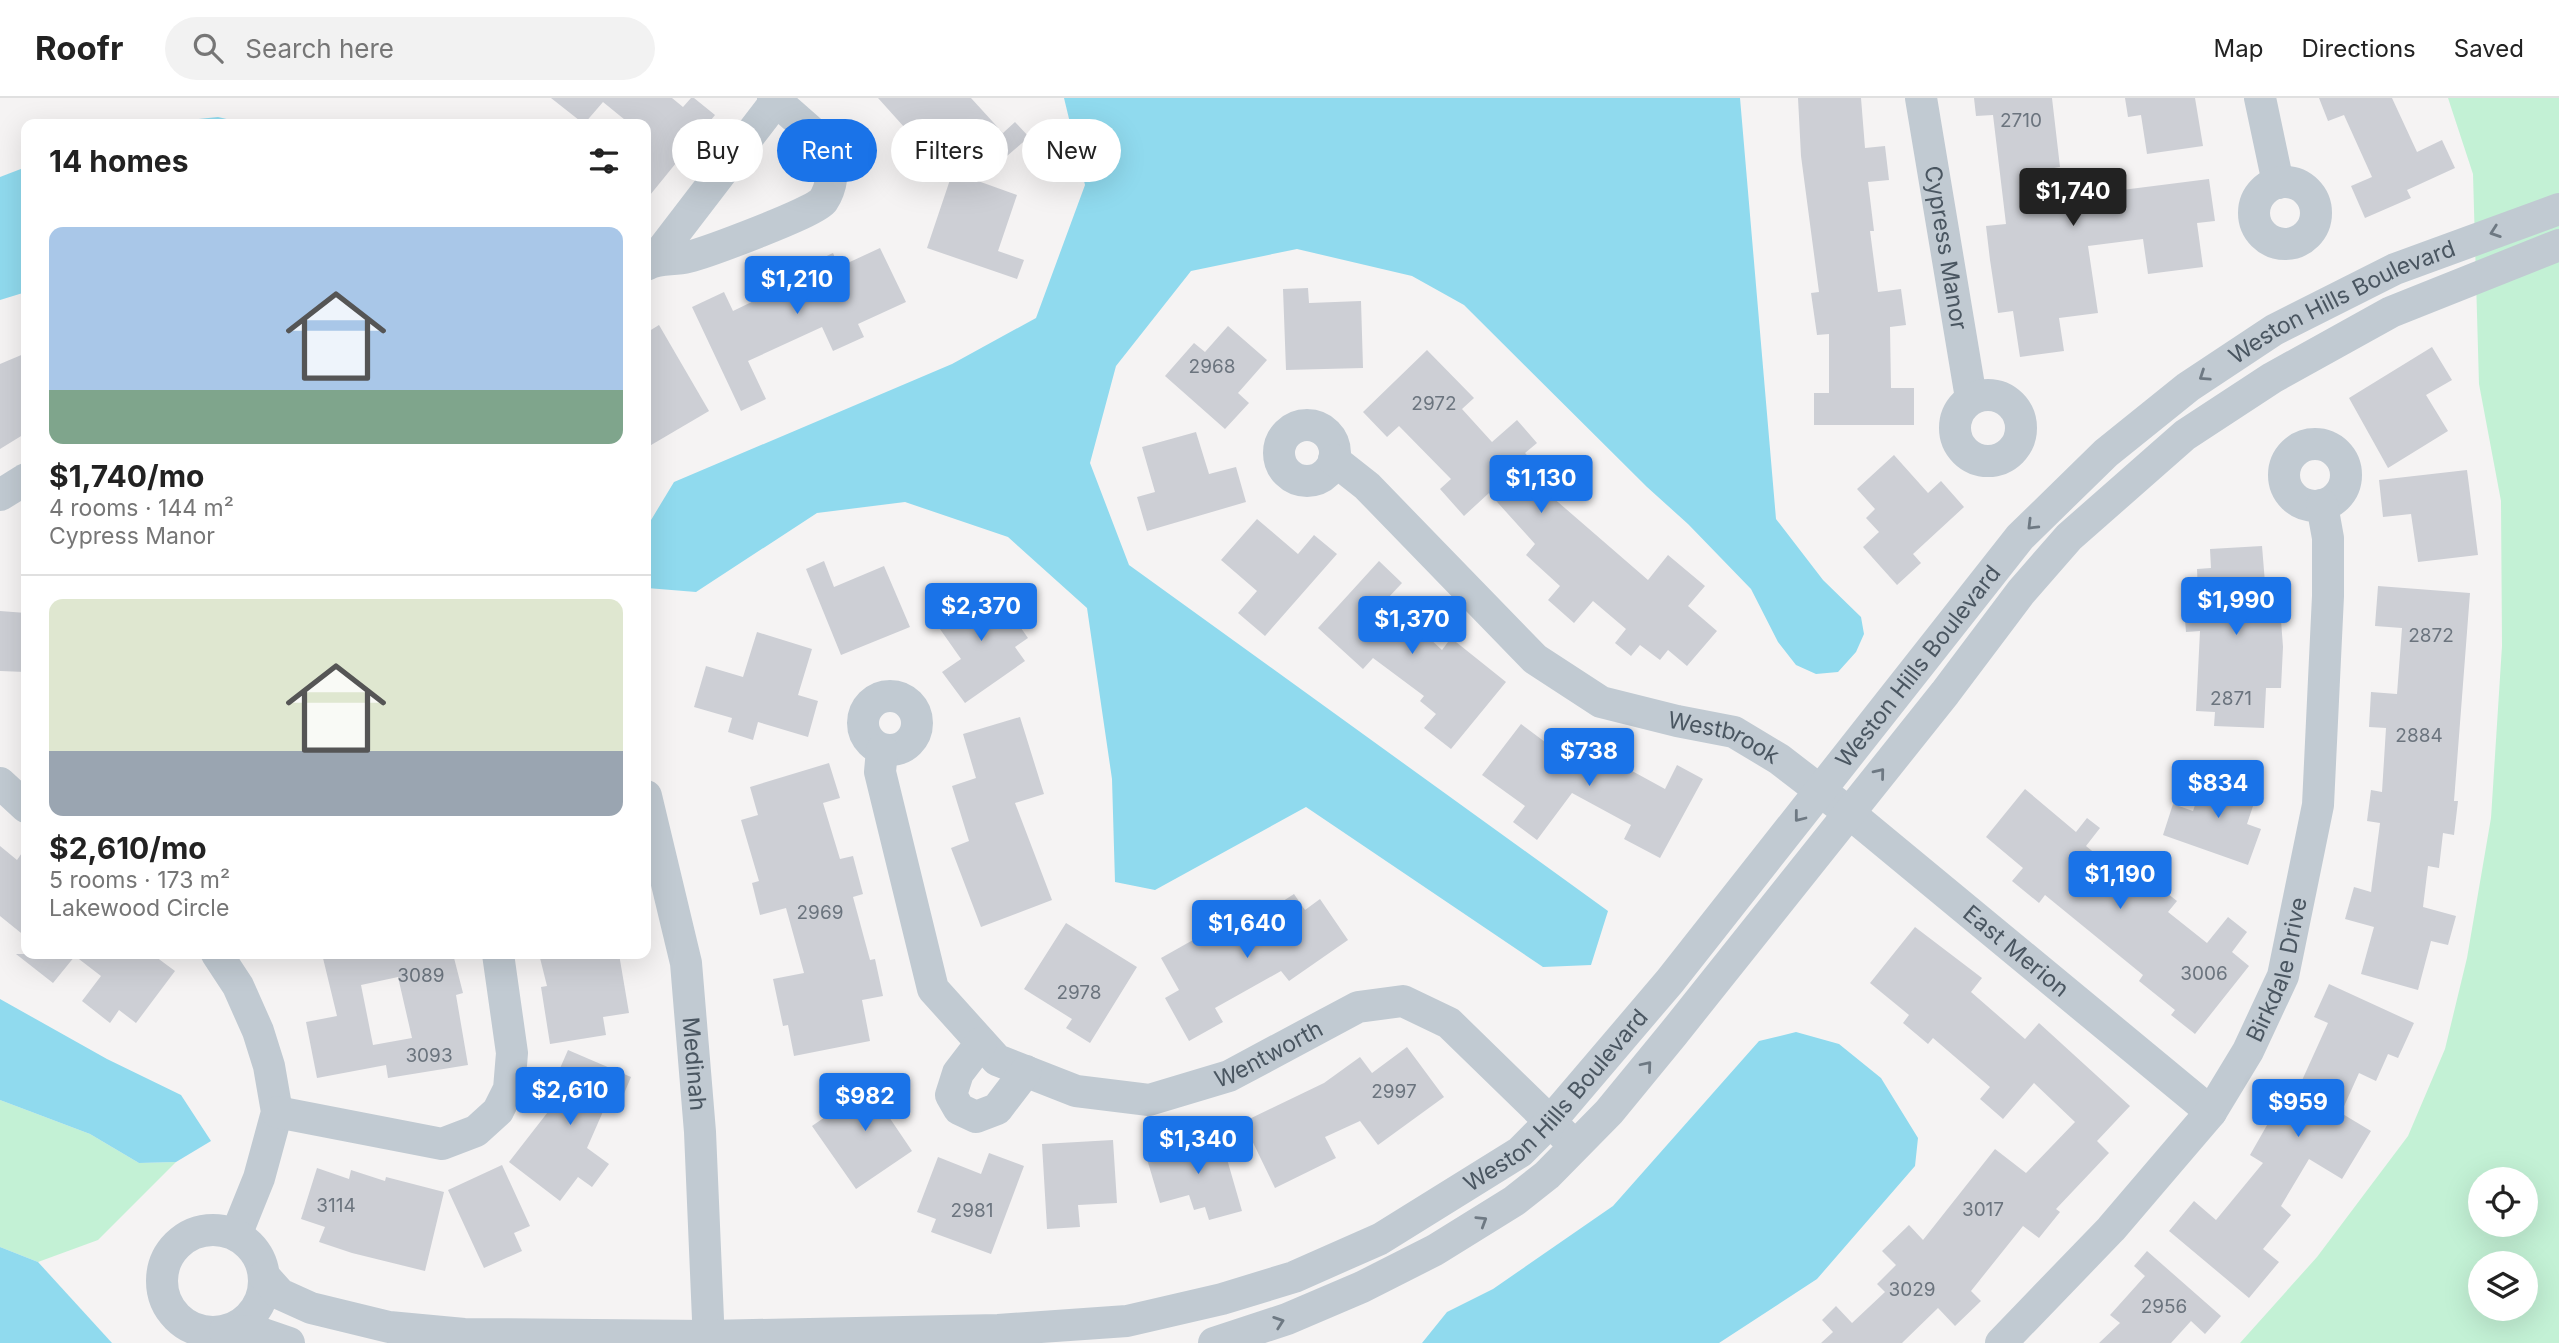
<!DOCTYPE html>
<meta charset="utf-8">
<style>
:root{--surface:#fff;--page:#f2f2f2;--text:#222;--muted:#767676;--line:#e0e0e0;--accent:#1a73e8}
body{margin:0;font-family:Inter,sans-serif;background:var(--page);color:var(--text);height:100vh;display:flex;flex-direction:column;font-size:26px;white-space:nowrap}
*{box-sizing:border-box;margin:0}
p{font-size:23px;color:var(--muted)}
.icon{flex:none;width:38px;height:38px;fill:none;stroke:currentColor;stroke-width:2;stroke-linecap:round;stroke-linejoin:round}
.map{position:relative;flex:1;overflow:hidden}
.side{position:absolute;left:21px;top:21px;width:630px;height:840px;display:flex;flex-direction:column;background:var(--surface);border-radius:14px;box-shadow:0 7px 28px #0002}
.side>*{flex:none}
.banner{position:absolute;left:672px;top:21px;width:665px;height:63px;display:flex;gap:14px}
.tools{position:absolute;left:2468px;top:1069px;display:grid;gap:14px}
.tools a{display:grid;place-items:center;width:70px;height:70px;border-radius:50%;background:var(--surface);box-shadow:0 7px 28px #0002;font-size:35px}
.price{position:absolute;translate:-50% -60px;padding:0 16px;border-radius:7px;background:var(--accent);color:#fff;font-size:23px;line-height:46px;filter:drop-shadow(0 2px 4px #0008)}
.price::after{content:'';position:absolute;left:50%;top:42px;width:21px;height:16px;margin-left:-10px;background:inherit;clip-path:polygon(0 0,100% 0,50% 100%)}
.price.active{background:#222;color:#fff}
ul{padding:0;list-style:none}
li{display:grid;align-content:center;gap:14px;height:371px;padding:0 28px}
li+li{border-top:2px solid var(--line)}
li span{display:grid;place-items:center;height:217px;border-radius:14px;color:#555}
li>.icon{margin-inline-start:auto}
span .icon{width:126px;height:126px;fill:#fffc;stroke-width:1}
li b{font-size:30px}
h2{display:flex;justify-content:space-between;align-items:center;height:84px;padding:0 28px;font-size:30px}
.pill{padding:0 24px;border-radius:32px;background:var(--surface);box-shadow:0 7px 28px #0002;font-size:24px;line-height:63px}
.pill.active{background:var(--accent);color:#fff}
header{display:flex;align-items:center;gap:42px;box-sizing:border-box;height:98px;padding:0 35px;background:var(--surface);border-bottom:2px solid var(--line)}
header strong{font-size:33px}
nav{display:flex;gap:38px;margin-inline-start:auto;font-size:24px}
.search{width:490px;height:63px;background:var(--page);display:flex;align-items:center;gap:18px;box-sizing:border-box;padding:0 24px;border-radius:38px;color:var(--muted);font-size:26px}
.map>svg:first-child{display:block}
.green{fill:#c3f1d5;fill-rule:evenodd}
.water{fill:#90daee}
.building{fill:#cdcfd5;fill-rule:evenodd}
.lines{fill:none;stroke-linecap:round;stroke-linejoin:round}
.minor{stroke:#c1cad2;stroke-width:32}
.oneway{stroke:#6e7983}
.labels{text-anchor:middle;stroke-width:7;stroke-linejoin:round;paint-order:stroke}
.number-label{font-size:19px;fill:#6b747e}
.street-label{font-size:23px;fill:#4a5661;stroke:#fff}
</style>
<header>
<strong>Roofr</strong>
<div class="search"><svg class="icon" aria-label="search" viewBox="0 0 24 24"><circle cx="10" cy="10" r="6"/><path d="M15 15l6 6"/></svg>Search here</div>
<nav><a>Map</a><a>Directions</a><a>Saved</a></nav>
</header>
<div class="map">
<svg width="2559" height="1245" viewBox="0 0 2559 1245">
<rect width="100%" height="100%" fill="#f5f3f3"/>
<!-- green -->
<g class="green">
<path d="M2448 0H2559V1245H2240L2317 1159 2408 1038 2445 951 2467 860 2491 720 2502 548 2501 403 2479 286 2473 76ZM2480 1082H2525V1127H2480ZM2480 1166H2525V1211H2480Z"/>
<path d="M0 1002 90 1036 139 1065 176 1064 98 1142 38 1164 0 1149Z"/>
</g>
<!-- water -->
<g class="water">
<path d="M1064 0H1740L1776 421 1823 482 1861 519 1864 536 1856 554 1838 574 1816 576 1796 567 1778 544 1751 491 1688 426 1647 389 1464 207 1412 178 1297 151 1191 173 1116 268 1090 365 1129 467 1608 813 1591 867 1543 869 1306 709 1155 792 1115 784 1112 681 1087 510 1008 439 905 404 817 415 696 494 647 490 648 427 674 384 952 266 1036 220 1085 87Z"/>
<path d="M218 19 248 26H155L160 25Z"/>
<path d="M26 69V194L0 202V79Z"/>
<path d="M0 901 107 961 181 997 211 1043 176 1064 139 1065 90 1036 0 1002Z"/>
<path d="M1796 934 1839 946 1881 980 1918 1040 1915 1068 1817 1181 1719 1245H1422L1447 1214 1493 1191 1613 1108 1759 943Z"/>
<path d="M0 1149 38 1164 112 1245H0Z"/>
</g>
<!-- building -->
<g class="building">
<path d="M551 0H672L683 9 691 0H694L715 17 646 102V26H630L603 4 584 26Z"/>
<path d="M878 0H971L1003 35 1015 24 1029 39 978 83 1017 97 998 153 1024 162 1017 181 927 150 957 61 928 28 914 40Z"/>
<path d="M1798 0H1861L1865 50 1885 48 1889 82 1868 84 1874 133H1870L1878 194 1901 191 1906 227 1890 229 1891 290H1914V327H1814V295H1829V236L1817 237 1811 195 1819 194 1801 58Z"/>
<path d="M1974 0H2052L2060 69 2031 74 2035 103 2209 81 2215 123 2197 125 2203 169 2148 176 2143 141 2088 148 2098 215 2059 220 2064 253 2020 259 2013 213 1998 215 1990 162 1986 128 2006 126 1993 17 1976 18Z"/>
<path d="M2125 0H2195L2203 48 2147 56 2141 17 2128 19Z"/>
<path d="M2319 0H2392L2417 54 2442 42 2455 70 2407 92 2411 100 2365 120 2351 88 2372 79 2344 17 2328 23Z"/>
<path d="M880 150 906 204 858 226 864 239 833 253 822 229 748 263 766 301 741 313 692 209 724 194 733 213 799 181 795 173 833 155 839 169Z"/>
<path d="M1308 190 1309 205 1361 203 1363 270 1286 272 1283 191Z"/>
<path d="M659 227 709 313 646 350V235Z"/>
<path d="M1228 228 1267 262 1238 295 1249 305 1225 331 1165 278 1194 245 1205 254Z"/>
<path d="M2432 249 2452 282 2426 297 2448 333 2388 370 2349 300Z"/>
<path d="M1427 252 1474 300 1462 311 1492 344 1517 322 1537 345 1525 355 1558 392 1551 398 1648 482 1668 457 1705 488 1688 508 1717 533 1687 568 1668 552 1660 562 1640 547 1631 558 1615 545 1626 531 1593 503 1574 525 1548 502 1560 488 1526 457 1535 446 1489 395 1464 418 1440 391 1451 381 1399 328 1387 339 1363 314Z"/>
<path d="M26 255V335L0 351V266Z"/>
<path d="M1196 334 1209 376 1236 369 1246 404 1147 433 1137 399 1155 394 1142 349Z"/>
<path d="M1894 357 1928 395 1941 383 1964 409 1913 456 1921 465 1897 487 1863 449 1879 434 1866 420 1875 411 1857 391Z"/>
<path d="M2467 372 2478 457 2418 464 2411 416 2383 419 2379 382Z"/>
<path d="M1257 421 1298 456 1314 437 1337 456 1265 538 1238 515 1257 493 1221 462Z"/>
<path d="M2262 448 2266 497 2279 496 2283 549 2281 590H2266L2264 630 2214 628 2215 614 2196 613 2200 533 2186 534 2183 496 2198 495 2197 471 2211 470 2210 451Z"/>
<path d="M824 463 834 489 884 468 910 529 841 557 806 471Z"/>
<path d="M1379 463 1402 485 1387 501 1442 552 1451 540 1506 584 1451 651 1424 630 1436 616 1420 603 1424 598 1373 560 1363 571 1318 530Z"/>
<path d="M990 486 1028 540 1015 549 1025 563 965 605 942 574 961 561 935 524Z"/>
<path d="M2378 488 2470 495 2454 703H2458L2454 737 2443 735 2439 770 2428 768 2423 809 2456 818 2448 847 2431 843 2418 892 2361 876 2374 829 2345 821 2354 789 2371 794 2380 725 2367 723 2371 692 2382 694 2386 630 2369 629 2371 594 2397 596 2402 530 2375 528Z"/>
<path d="M0 513 26 515V574L0 573Z"/>
<path d="M757 534 812 551 798 597 818 603 808 639 758 624 753 642 728 634 732 620 694 609 706 568 743 579Z"/>
<path d="M1020 619 1044 696 1015 705 1052 802 981 829 951 750 969 743 952 688 976 680 963 636Z"/>
<path d="M1521 626 1557 653 1573 631 1603 654 1601 656 1665 691 1677 667 1703 681 1660 760 1624 741 1631 727 1572 695 1537 742 1513 724 1525 708 1482 677Z"/>
<path d="M829 665 840 700 823 705 840 761 853 758 863 796 853 799 870 862 875 861 883 898 862 902 870 943 794 958 788 927 783 928 773 881 804 875 786 810 760 817 752 785 759 783 741 722 758 717 750 689Z"/>
<path d="M2206 675 2258 693 2247 726 2261 731 2248 767 2163 737 2173 706 2193 713Z"/>
<path d="M2025 691 2076 734 2087 720 2100 730 2086 748 2140 792 2149 781 2177 803 2168 814 2207 845 2228 819 2247 834 2232 854 2249 868 2195 936 2171 917 2175 912 2139 883 2143 877 2045 797 2039 805 2012 783 2023 770 1986 739Z"/>
<path d="M0 748 17 762 26 749V839L0 818Z"/>
<path d="M1294 796 1305 812 1320 801 1348 842 1289 883 1281 873 1215 910 1223 924 1189 943 1165 900 1179 892 1161 860 1209 833 1217 846Z"/>
<path d="M1066 825 1137 869 1090 945 1066 930 1072 921 1024 891Z"/>
<path d="M1915 829 1982 880 1971 894 2025 941 2039 925 2130 1008 2097 1043 2109 1055 2056 1111 2060 1114 2039 1140 2023 1128 1971 1193 1981 1203 1955 1228 1938 1210 1902 1245H1821L1833 1234 1822 1222 1836 1208 1852 1225 1885 1194 1877 1186 1896 1167 1882 1153 1909 1127 1923 1142 1995 1051 2026 1075 2075 1024 2034 985 2003 1021 1980 1001 1990 989 1933 940 1928 946 1903 925 1909 917 1870 885Z"/>
<path d="M16 856H152L175 873 136 925 119 912 110 925 82 903 101 878 75 858 53 885Z"/>
<path d="M322 856H453L463 895 456 897 468 967 388 980 386 967 317 980 306 924 337 918ZM398 879 412 940 373 947 361 887Z"/>
<path d="M539 856H619L629 915 603 919 606 937 550 946 541 889 547 888Z"/>
<path d="M2329 886 2414 925 2398 960 2388 956 2376 983 2359 975 2341 1015 2371 1033 2342 1081 2309 1061 2281 1108 2291 1117 2263 1151 2279 1164 2249 1200 2169 1133 2194 1103 2216 1122 2263 1065 2250 1057 2291 985 2299 989 2328 925 2314 919Z"/>
<path d="M1407 949 1444 999 1378 1047 1360 1023 1325 1039 1336 1060 1275 1090 1243 1024 1324 985 1360 959 1372 975Z"/>
<path d="M568 952 631 979 623 998 612 993 587 1050 609 1066 592 1089 578 1079 560 1103 509 1064 551 1010 544 1007Z"/>
<path d="M886 977 905 1004 887 1016 912 1053 856 1091 812 1028Z"/>
<path d="M1218 1030 1242 1113 1209 1122 1205 1109 1194 1112 1189 1097 1160 1105 1147 1061 1192 1048 1190 1038Z"/>
<path d="M1113 1042 1117 1105 1078 1107 1080 1129 1047 1131 1042 1046Z"/>
<path d="M989 1055 1024 1068 991 1156 931 1134 936 1121 917 1114 938 1059 981 1076Z"/>
<path d="M502 1067 530 1128 514 1135 522 1153 484 1170 448 1092Z"/>
<path d="M317 1070 349 1081 351 1072 385 1083 386 1079 444 1094 425 1173 352 1155 319 1144 325 1129 301 1121Z"/>
<path d="M2147 1153 2221 1218 2205 1236 2191 1223 2171 1245H2099L2120 1225 2110 1217 2145 1178 2134 1168Z"/>
</g>
<g class="lines">
<!-- minor -->
<g class="minor">
<path id="s1" d="M1921 0 1971 300"/>
<path d="M2260 0 2278 85"/>
<circle cx="2285" cy="115" r="31"/>
<path d="M655 161 776 3"/>
<path d="M646 167C660 159 672 163 688 159 705 155 816 114 823 103 834 86 832 71 831 51L773 0"/>
<circle cx="1988" cy="330" r="33"/>
<circle cx="1307" cy="355" r="28"/>
<circle cx="2315" cy="377" r="31"/>
<path id="s2" d="M1334 362 1367 388 1535 561 1601 604 1677 623 1734 634 1779 661 1848 714 2211 1014"/>
<path d="M0 397 26 381"/>
<circle cx="890" cy="625" r="27"/>
<path id="s3" d="M882 652 880 674 933 891 997 962 1076 993 1149 1002 1229 978 1358 909 1403 903 1449 925 1566 1039"/>
<path d="M0 685 26 709"/>
<path id="s4" d="M646 698 686 865 700 1034 709 1245"/>
<path d="M217 856 238 888 258 933 269 968 277 1014 259 1080 236 1137"/>
<path d="M981 945 958 975 951 997 959 1011 976 1019 997 1011 1026 973"/>
<path d="M277 1014 442 1046 476 1033 498 1013 509 991 512 955 498 856"/>
<circle cx="213" cy="1183" r="51"/>
<path id="s5" d="M264 1178 280 1196 311 1210 389 1229 464 1236 709 1238 998 1232 1127 1223 1222 1201 1294 1179 1380 1141 1520 1054 1549 1025 1670 883 2020 439 2106 355 2188 289 2274 232 2395 171 2559 111"/>
<path d="M225 1233 257 1234 289 1245"/>
<path d="M1214 1245 1287 1221 1362 1189 1435 1152 1514 1103 1547 1077 1609 1014 1673 936 1945 595 2021 494 2069 439 2185 337 2272 280 2391 214 2559 147"/>
<path id="s6" d="M2001 1245 2111 1131 2211 1014 2248 953 2283 878 2318 707 2328 498V440L2322 407"/>
</g>
</g>
<!-- one-way arrows -->
<defs><path id="oneway-chevron" d="M-2-3.5L2.5 0L-2 3.5" fill="none" stroke-width="1.6" stroke-linecap="round" stroke-linejoin="round" transform="scale(1.75)"/></defs>
<g class="oneway">
<use href="#oneway-chevron" transform="translate(2495 134) rotate(161)"/>
<use href="#oneway-chevron" transform="translate(2204 278) rotate(146)"/>
<use href="#oneway-chevron" transform="translate(2032 427) rotate(135)"/>
<use href="#oneway-chevron" transform="translate(1880 675) rotate(-51)"/>
<use href="#oneway-chevron" transform="translate(1799 719) rotate(128)"/>
<use href="#oneway-chevron" transform="translate(1647 968) rotate(-50)"/>
<use href="#oneway-chevron" transform="translate(1482 1123) rotate(-32)"/>
<use href="#oneway-chevron" transform="translate(1279 1224) rotate(-19)"/>
</g>
<g class="labels">
<!-- number labels -->
<g class="number-label">
<text x="2021" y="29">2710</text>
<text x="1212" y="275">2968</text>
<text x="1434" y="312">2972</text>
<text x="2431" y="544">2872</text>
<text x="2231" y="607">2871</text>
<text x="2419" y="644">2884</text>
<text x="820" y="821">2969</text>
<text x="2204" y="882">3006</text>
<text x="421" y="884">3089</text>
<text x="1079" y="901">2978</text>
<text x="429" y="964">3093</text>
<text x="1394" y="1000">2997</text>
<text x="336" y="1114">3114</text>
<text x="1983" y="1118">3017</text>
<text x="972" y="1119">2981</text>
<text x="1912" y="1198">3029</text>
<text x="2164" y="1215">2956</text>
</g>
<!-- street labels -->
<g class="street-label">
<text dy="8" stroke="none"><textPath href="#s1" startOffset="152">Cypress Manor</textPath></text>
<text dy="8" stroke="none"><textPath href="#s5" startOffset="2504">Weston Hills Boulevard</textPath></text>
<text dy="8" stroke="none"><textPath href="#s5" startOffset="1937">Weston Hills Boulevard</textPath></text>
<text dy="8" stroke="none"><textPath href="#s2" startOffset="490">Westbrook</textPath></text>
<text dy="8" stroke="none"><textPath href="#s2" startOffset="856">East Merion</textPath></text>
<text dy="8" stroke="none"><textPath href="#s6" startOffset="471">Birkdale Drive</textPath></text>
<text dy="8" stroke="none"><textPath href="#s3" startOffset="628">Wentworth</textPath></text>
<text dy="8" stroke="none"><textPath href="#s4" startOffset="273">Medinah</textPath></text>
<text dy="8" stroke="none"><textPath href="#s5" startOffset="1370">Weston Hills Boulevard</textPath></text>
</g>
</g>
</svg>
<div class="tools">
<a><svg class="icon" aria-label="locate" viewBox="0 0 24 24"><circle cx="12" cy="12" r="6"/><path d="M12 2v4M12 18v4M2 12h4M18 12h4"/></svg></a>
<a><svg class="icon" aria-label="layers" viewBox="0 0 24 24"><path d="M12 4l9 5-9 5-9-5zM3 14l9 5 9-5"/></svg></a>
</div>
<b class="price active" style="left:2073px;top:130px">$1,740</b>
<b class="price" style="left:797px;top:218px">$1,210</b>
<b class="price" style="left:1541px;top:417px">$1,130</b>
<b class="price" style="left:2236px;top:539px">$1,990</b>
<b class="price" style="left:981px;top:545px">$2,370</b>
<b class="price" style="left:1412px;top:558px">$1,370</b>
<b class="price" style="left:1589px;top:690px">$738</b>
<b class="price" style="left:2218px;top:722px">$834</b>
<b class="price" style="left:2120px;top:813px">$1,190</b>
<b class="price" style="left:1247px;top:862px">$1,640</b>
<b class="price" style="left:570px;top:1029px">$2,610</b>
<b class="price" style="left:865px;top:1035px">$982</b>
<b class="price" style="left:2298px;top:1041px">$959</b>
<b class="price" style="left:1198px;top:1078px">$1,340</b>
<div class="banner">
<a class="pill">Buy</a>
<a class="pill active">Rent</a>
<a class="pill">Filters</a>
<a class="pill">New</a>
</div>
<section class="side">
<h2>14 homes<svg class="icon" aria-label="filters" viewBox="0 0 24 24"><path d="M4 7h16M4 17h16"/><circle cx="9" cy="7" r="2"/><circle cx="15" cy="17" r="2"/></svg></h2>
<ul>
<li><span style="background:linear-gradient(#a9c7e8 75%,#7fa58c 0)"><svg class="icon" aria-label="home" viewBox="0 0 24 24"><path d="M3 11l9-7 9 7M6 9v11h12V9"/></svg></span><div><b>$1,740/mo</b><p>4 rooms · 144 m²</p><p>Cypress Manor</p></div></li>
<li><span style="background:linear-gradient(#dfe7d0 70%,#9aa5b1 0)"><svg class="icon" aria-label="home" viewBox="0 0 24 24"><path d="M3 11l9-7 9 7M6 9v11h12V9"/></svg></span><div><b>$2,610/mo</b><p>5 rooms · 173 m²</p><p>Lakewood Circle</p></div></li>
</ul>
</section>
</div>
